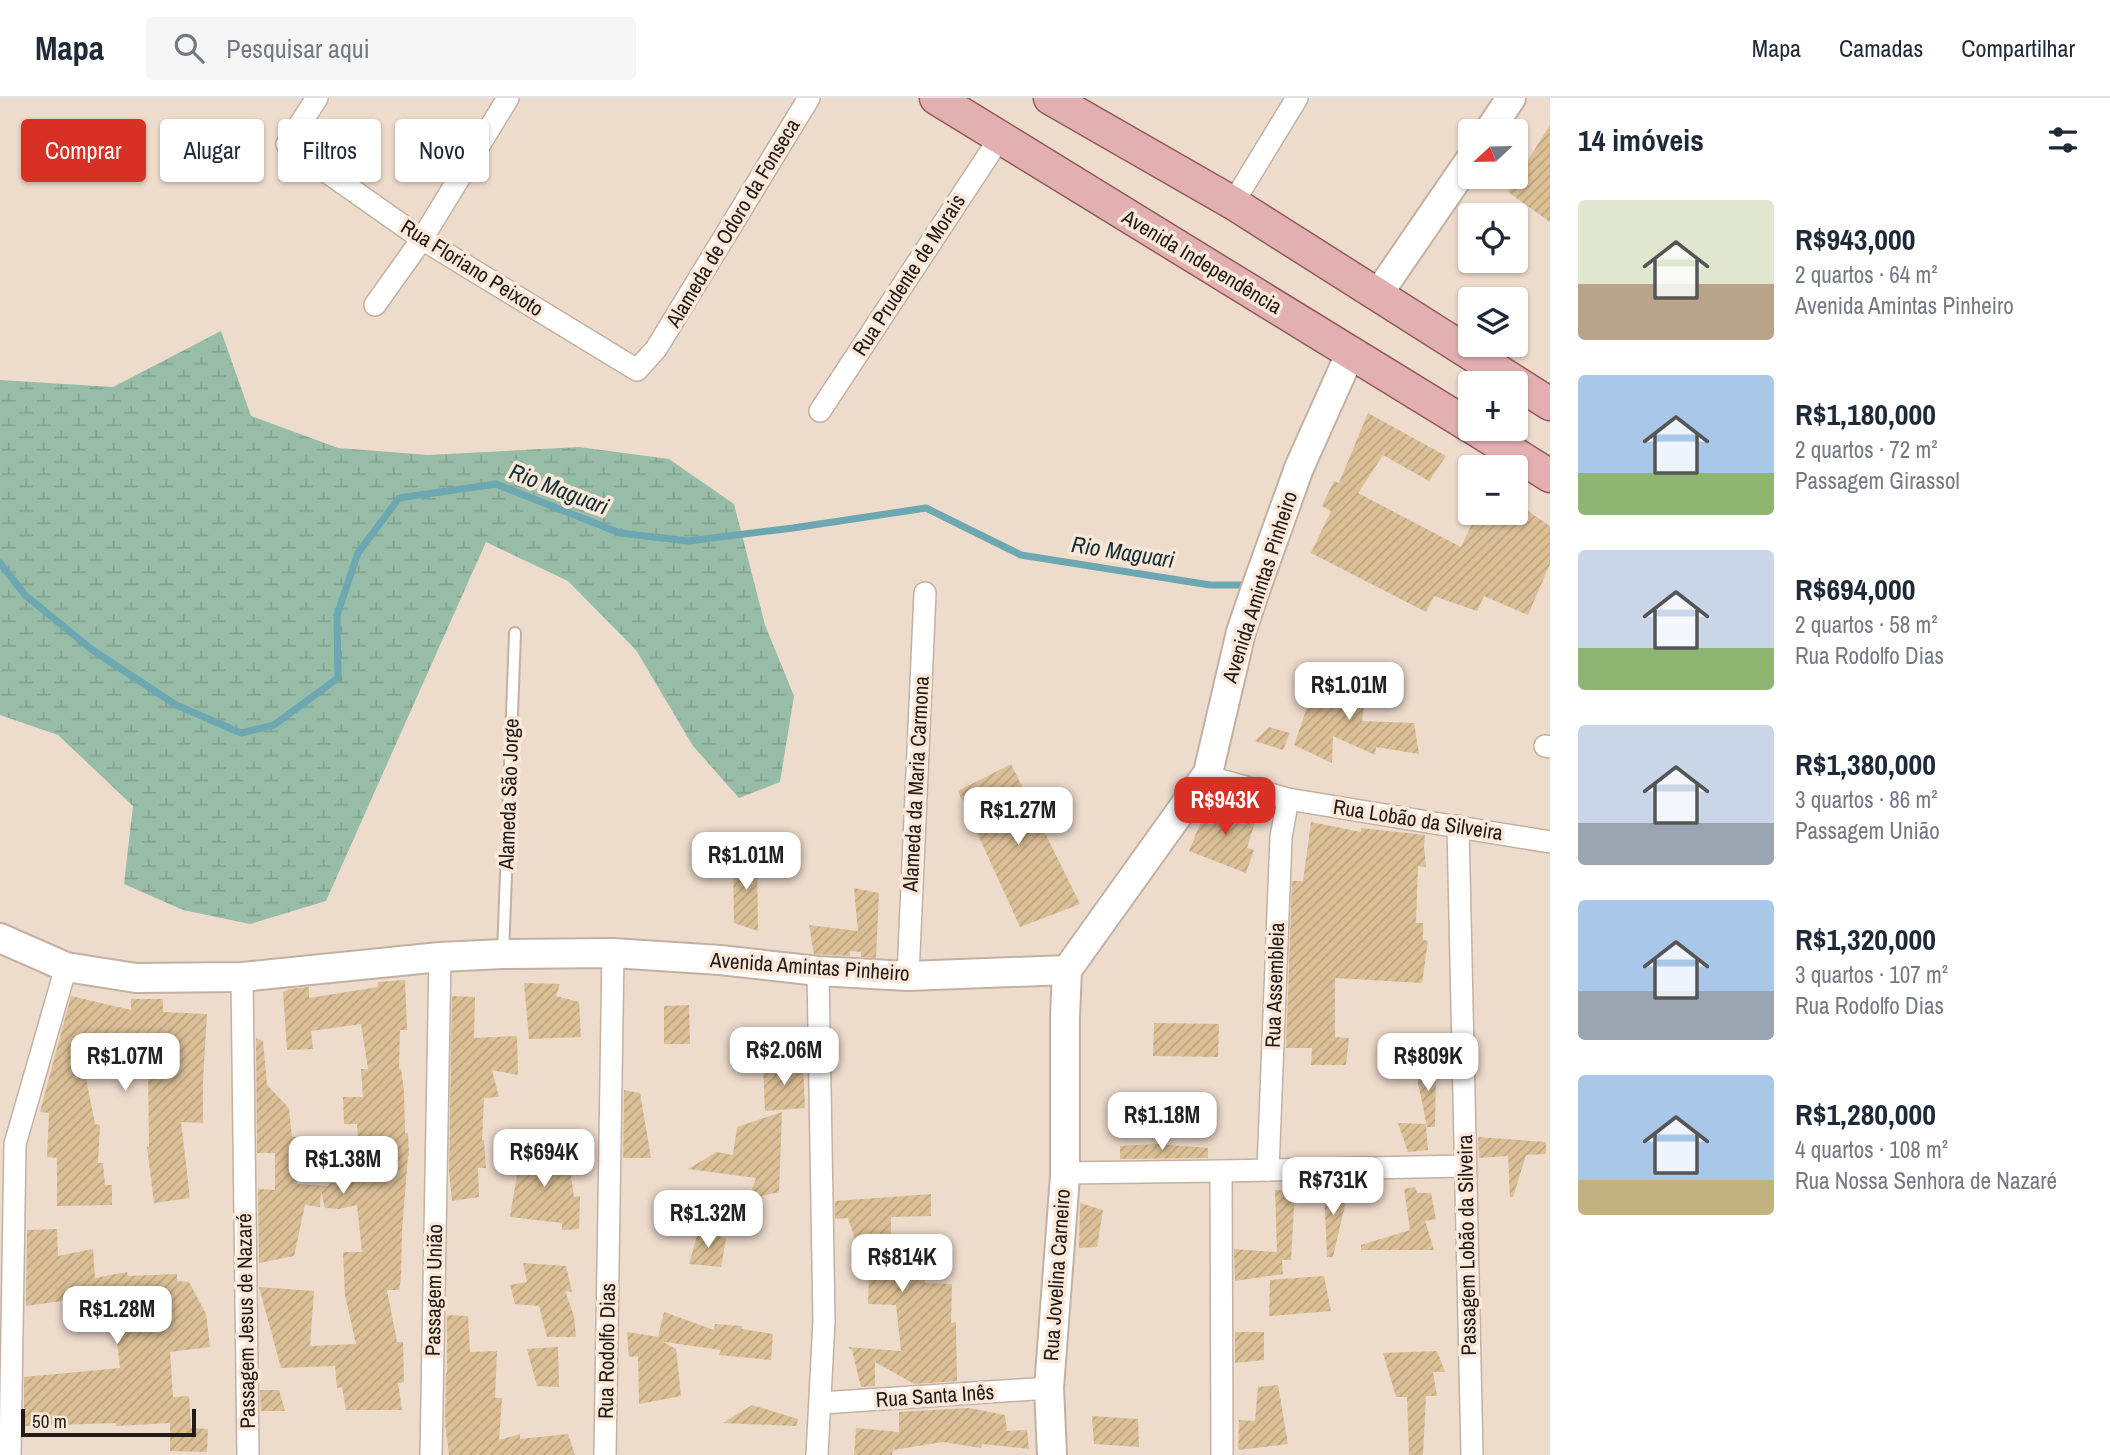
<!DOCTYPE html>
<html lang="pt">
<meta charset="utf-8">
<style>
:root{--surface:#fff;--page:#f6f6f7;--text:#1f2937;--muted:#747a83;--line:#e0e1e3;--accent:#d93025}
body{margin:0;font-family:"Archivo Narrow",sans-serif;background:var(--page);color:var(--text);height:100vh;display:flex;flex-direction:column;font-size:26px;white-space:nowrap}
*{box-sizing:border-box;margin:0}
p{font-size:23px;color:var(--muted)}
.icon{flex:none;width:38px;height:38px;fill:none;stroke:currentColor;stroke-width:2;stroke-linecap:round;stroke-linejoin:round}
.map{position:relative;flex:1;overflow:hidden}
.details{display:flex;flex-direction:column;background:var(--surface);width:560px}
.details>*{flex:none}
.top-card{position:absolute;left:21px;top:21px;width:665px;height:63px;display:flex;gap:14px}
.needle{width:46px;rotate:248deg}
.controls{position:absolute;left:1458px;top:21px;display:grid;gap:14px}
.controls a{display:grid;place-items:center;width:70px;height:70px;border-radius:7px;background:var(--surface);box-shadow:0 2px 5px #0004;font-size:35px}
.scale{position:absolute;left:21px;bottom:18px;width:175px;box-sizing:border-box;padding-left:7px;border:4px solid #211b15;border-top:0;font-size:19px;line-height:24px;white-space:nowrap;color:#211b15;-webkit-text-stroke:5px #fbe8d9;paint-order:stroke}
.price{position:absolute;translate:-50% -60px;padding:0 16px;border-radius:14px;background:#fff;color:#222;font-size:23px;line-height:46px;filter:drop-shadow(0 2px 4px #0008)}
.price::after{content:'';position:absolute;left:50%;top:42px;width:21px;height:16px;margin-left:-10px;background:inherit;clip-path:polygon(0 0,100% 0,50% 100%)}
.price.current{background:var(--accent);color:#fff}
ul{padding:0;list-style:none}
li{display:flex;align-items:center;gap:21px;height:175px;padding:0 28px}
li span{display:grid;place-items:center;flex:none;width:196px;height:140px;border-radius:7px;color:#555}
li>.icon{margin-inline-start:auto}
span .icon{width:84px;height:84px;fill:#fffc;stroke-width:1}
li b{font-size:30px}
h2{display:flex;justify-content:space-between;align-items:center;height:84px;padding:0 28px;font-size:30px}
.tag{padding:0 24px;border-radius:7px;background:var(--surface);box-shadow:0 2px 5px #0004;font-size:24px;line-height:63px}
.tag.current{background:var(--accent);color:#fff}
header{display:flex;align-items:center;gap:42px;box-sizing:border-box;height:98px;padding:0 35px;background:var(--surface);border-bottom:2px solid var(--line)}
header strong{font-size:33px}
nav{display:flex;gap:38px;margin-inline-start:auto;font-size:24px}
.search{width:490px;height:63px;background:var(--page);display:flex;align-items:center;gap:18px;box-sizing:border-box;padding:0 24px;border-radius:7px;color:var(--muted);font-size:26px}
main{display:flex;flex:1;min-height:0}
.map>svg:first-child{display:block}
.wetland{fill:url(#wetland-marsh)}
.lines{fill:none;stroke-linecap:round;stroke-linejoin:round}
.stream{stroke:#6ca7b2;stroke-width:7}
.building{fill:url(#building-hatch)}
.lane-casing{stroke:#c2b1a2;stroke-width:14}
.street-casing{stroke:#c2b1a2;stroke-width:24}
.secondary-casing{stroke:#c2b1a2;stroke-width:32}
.primary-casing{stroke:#93595a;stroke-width:35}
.lane{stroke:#fff;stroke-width:10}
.street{stroke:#fff;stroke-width:21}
.secondary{stroke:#fff;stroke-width:28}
.primary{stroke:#e3b0b2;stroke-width:32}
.labels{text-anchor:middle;stroke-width:7;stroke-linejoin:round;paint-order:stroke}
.street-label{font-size:21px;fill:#211b15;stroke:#fbe8d9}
.water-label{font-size:23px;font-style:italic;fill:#123036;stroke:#fbe8d9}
</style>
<header>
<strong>Mapa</strong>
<div class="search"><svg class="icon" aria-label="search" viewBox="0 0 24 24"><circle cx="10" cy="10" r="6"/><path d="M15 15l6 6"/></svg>Pesquisar aqui</div>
<nav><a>Mapa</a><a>Camadas</a><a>Compartilhar</a></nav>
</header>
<main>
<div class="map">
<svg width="1550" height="1357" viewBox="0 0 1550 1357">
<defs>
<pattern id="wetland-marsh" width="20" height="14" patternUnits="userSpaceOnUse" patternTransform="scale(1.75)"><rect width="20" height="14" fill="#97bda8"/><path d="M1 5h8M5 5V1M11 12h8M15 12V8" fill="none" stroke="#82a290"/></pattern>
<pattern id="building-hatch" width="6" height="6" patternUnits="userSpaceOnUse" patternTransform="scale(1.75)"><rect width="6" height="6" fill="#dbbf96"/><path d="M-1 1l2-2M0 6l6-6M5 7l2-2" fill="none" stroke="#bca480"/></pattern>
</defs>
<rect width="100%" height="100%" fill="#eddbcc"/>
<!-- wetland -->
<path class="wetland" d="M221 233 251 318 338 350 428 357 579 349 669 361 734 406 765 527 794 598 780 684 739 700 693 648 636 552 568 483 486 444 326 803 250 826 183 812 124 786 133 708 58 637 0 617V282L113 289Z"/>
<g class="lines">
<!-- stream -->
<path class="stream" d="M0 465 25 497 91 551 176 607 241 635 274 627 338 580 337 517 358 455 399 400 496 386 620 435 688 443 793 430 926 410 1021 457 1210 487H1249"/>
</g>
<!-- building -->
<g class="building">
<path d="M1550 27V124L1508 94Z"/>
<path d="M1368 315 1446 358 1429 383 1383 357 1358 395 1461 449 1477 415H1516V405L1550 428V466L1528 517 1484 498 1477 513 1434 498 1426 514 1311 455 1331 413 1322 408 1334 383 1339 385Z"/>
<path d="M1351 566 1369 577 1362 623 1414 625 1419 656 1376 649 1375 657 1333 638 1332 665 1294 647 1310 601 1303 594 1314 584 1348 596Z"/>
<path d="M1269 629 1290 635 1283 652 1255 643Z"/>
<path d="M1011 666 1080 806 1020 829 958 693Z"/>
<path d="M1209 704 1256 721 1247 750 1254 752 1246 775 1189 753Z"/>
<path d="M1311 724 1361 734V730L1425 737 1424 748 1426 769 1418 768 1416 825H1423V842L1428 843 1422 885 1335 880V939L1349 940 1346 967H1311L1312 950H1286L1292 783H1303Z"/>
<path d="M757 758 758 833 734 825 733 762Z"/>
<path d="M854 790 879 795 876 860 861 859V854L850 853V858L814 856 809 827 858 833Z"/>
<path d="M405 882 407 932H400L399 971H401L404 993 405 1035H408L409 1058H408L402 1132 401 1180 399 1192H387L397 1244H403L404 1284 398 1285 402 1312H346L342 1289 337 1290 335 1268 281 1270 259 1189 314 1193 310 1248 356 1246 345 1197 343 1154H362L357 1107 339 1111 325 1110 321 1093 320 1109 305 1107 294 1158 259 1165 258 1091 275 1092V1055H257L256 940 263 943 267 987 289 1010 292 1039H298L297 1086 328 1088 330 1085H339L341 1065 359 1062 357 1026H344L343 999H363L361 971H368L361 926 311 933 313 951 287 952 283 894 290 891 309 889V900L378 889V884Z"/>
<path d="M524 885 560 886 556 898 579 904 581 939 529 941Z"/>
<path d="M71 898 131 912V901H163V914L207 916 203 983V1025L181 1024 190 1100 154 1105 147 1049H149L148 972H130V957L82 960 95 1026 100 1027 98 1065H103L105 1087H112V1107L57 1108V1060L47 1059 49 1015 40 1014Z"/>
<path d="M452 898 475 899 474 940 517 938 518 977 492 972 499 999 484 1000 482 1042H484L486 1070H478L479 1099 452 1103 449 1074Z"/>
<path d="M689 907 690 946H664V908Z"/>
<path d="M1154 925 1219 926 1218 959 1153 958Z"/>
<path d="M803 966 805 1010 765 1013 763 968Z"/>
<path d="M1436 969 1435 1029H1427L1415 970Z"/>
<path d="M624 992 640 995 651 1060H623Z"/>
<path d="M782 1014 779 1094 749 1101 756 1080 688 1071 717 1054 733 1057 737 1029Z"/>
<path d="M1398 1025 1426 1026 1428 1052 1408 1054Z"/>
<path d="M1478 1039 1546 1044V1056L1526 1057 1513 1099H1510L1508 1058 1479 1060Z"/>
<path d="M519 1046 565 1057V1077H571L574 1099 580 1098 579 1131 562 1132V1125L510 1119 518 1071H513Z"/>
<path d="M1157 1046 1208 1050V1060L1120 1061V1048Z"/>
<path d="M1415 1089 1417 1095H1431L1436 1121 1425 1123 1434 1152H1361V1147L1410 1132 1404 1091Z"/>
<path d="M1324 1091 1343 1092 1345 1107 1333 1159H1327Z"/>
<path d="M1275 1092 1295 1093 1291 1162H1282L1283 1176 1235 1183 1234 1151 1277 1154Z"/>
<path d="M931 1096V1118L891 1119V1155L923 1154 925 1185 952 1186 951 1225 956 1224 957 1283 914 1286 875 1264V1288L861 1289 852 1252 847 1249 901 1253 896 1207 868 1206 869 1178H862L861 1160 848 1120 835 1121V1103Z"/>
<path d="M1080 1105 1103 1112 1097 1149 1079 1150Z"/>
<path d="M57 1131 58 1158 93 1151 95 1180 127 1174 128 1178 177 1176V1183L189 1184 206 1216 210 1249 170 1254 173 1299 189 1298 191 1330 208 1331 207 1354 170 1353V1325L116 1328V1325L24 1328V1279L120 1270 112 1204 98 1207 97 1198 26 1208 27 1132Z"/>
<path d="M699 1131 726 1141 721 1169 689 1166Z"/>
<path d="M523 1165 566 1168 572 1194 565 1193 574 1218 576 1239H547L539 1208 515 1206 510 1187 527 1184Z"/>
<path d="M1324 1178 1331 1213 1269 1218 1270 1182Z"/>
<path d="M664 1214 714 1232 715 1226 742 1228V1231L773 1236 771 1262 719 1257 721 1252 665 1244V1245L676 1251 681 1298 639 1306 638 1258 629 1259 627 1234 658 1239Z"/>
<path d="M447 1217 468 1218 470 1254 497 1253 495 1300H502L499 1342 520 1336V1341L568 1336 575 1357H449L445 1325 446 1275H447Z"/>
<path d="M1235 1234H1264V1262L1235 1265Z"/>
<path d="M558 1249 559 1289 537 1288 527 1251Z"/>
<path d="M1437 1253 1445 1274H1433L1437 1298H1426L1423 1357H1409L1407 1299H1396L1383 1255Z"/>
<path d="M1278 1287 1288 1346 1238 1352 1239 1322 1255 1323 1258 1289Z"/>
<path d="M260 1292H279L285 1313H261Z"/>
<path d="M752 1307 798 1321 796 1328 723 1325Z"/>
<path d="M969 1310 1005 1317 1007 1333 1027 1332 1029 1351 982 1346 981 1350 943 1344 893 1352 892 1357H854L856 1330 899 1334V1314Z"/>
<path d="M1092 1318 1138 1321 1139 1349 1094 1346Z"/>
</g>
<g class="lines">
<!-- lane casing -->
<g class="lane-casing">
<path id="lane" d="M503 856 515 535"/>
</g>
<!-- street casing -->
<g class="street-casing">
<g id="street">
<path d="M317 0 287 46 422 141 637 272 656 251 809 0"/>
<path d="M1233 105 1297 0"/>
<path d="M375 207 422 141 508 0"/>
<path d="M820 313 999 41"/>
<path d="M1545 648 1550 649"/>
<path d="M1206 678 1288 701 1550 744"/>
<path d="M1458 728 1472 1357"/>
<path d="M908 878 925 495"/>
<path d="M242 879 248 1357"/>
<path d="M1268 1072 1281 739 1288 701"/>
<path d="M1221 1073 1222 1357"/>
<path d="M1065 1075 1221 1073 1465 1068"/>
<path d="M821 1305 1049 1290"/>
<path d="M10 1357 15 1046 66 869"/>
<path d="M431 1357 440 859"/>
<path d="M605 1357 613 855"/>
<path d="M817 1357 824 1223 818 873"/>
</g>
</g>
<!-- secondary casing -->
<g class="secondary-casing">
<g id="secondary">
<path d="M1489 33 1511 0"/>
<path d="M1378 196 1470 62"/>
<path d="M0 840 66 869 136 880 242 879 440 859 503 856 613 855 720 862 818 873 908 878 1067 872"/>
<path d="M1067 872 1208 675 1241 534 1257 487 1299 370 1351 254"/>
<path d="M1052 1357 1049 1290 1065 1078V919L1067 872"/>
</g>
</g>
<!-- primary casing -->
<g class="primary-casing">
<g id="primary">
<path d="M936 0 1470 328"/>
<path d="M1050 0 1233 105 1550 306"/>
<path d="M1475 331 1550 378"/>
</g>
</g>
<!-- lane -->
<use href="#lane" class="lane"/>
<!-- street -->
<use href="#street" class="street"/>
<!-- secondary -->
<use href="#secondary" class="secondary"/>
<!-- primary -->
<use href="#primary" class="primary"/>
</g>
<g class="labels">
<!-- street labels -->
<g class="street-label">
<text transform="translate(733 125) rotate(-59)" y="7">Alameda de Odoro da Fonseca</text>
<text transform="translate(1202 164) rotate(31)" y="7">Avenida Independência</text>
<text transform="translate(472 170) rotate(32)" y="7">Rua Floriano Peixoto</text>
<text transform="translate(909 177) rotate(-57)" y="7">Rua Prudente de Morais</text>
<text transform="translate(1260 489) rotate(-72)" y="7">Avenida Amintas Pinheiro</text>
<text transform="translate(916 686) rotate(-87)" y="7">Alameda da Maria Carmona</text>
<text transform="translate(509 696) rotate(-88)" y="7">Alameda São Jorge</text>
<text transform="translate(1418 722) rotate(9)" y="7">Rua Lobão da Silveira</text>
<text transform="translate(810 869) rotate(4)" y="7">Avenida Amintas Pinheiro</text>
<text transform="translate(1275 887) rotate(-88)" y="7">Rua Assembleia</text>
<text transform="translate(1467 1147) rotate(-91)" y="7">Passagem Lobão da Silveira</text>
<text transform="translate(1057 1177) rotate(-86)" y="7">Rua Jovelina Carneiro</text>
<text transform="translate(434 1192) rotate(-89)" y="7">Passagem União</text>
<text transform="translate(246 1223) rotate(-91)" y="7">Passagem Jesus de Nazaré</text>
<text transform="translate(607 1253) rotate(-89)" y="7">Rua Rodolfo Dias</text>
<text transform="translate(935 1298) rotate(-4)" y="7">Rua Santa Inês</text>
</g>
<!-- water labels -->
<g class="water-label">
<text transform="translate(559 391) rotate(21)" y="8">Rio Maguari</text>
<text transform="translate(1123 454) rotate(9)" y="8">Rio Maguari</text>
</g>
</g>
</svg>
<div class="controls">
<a><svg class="needle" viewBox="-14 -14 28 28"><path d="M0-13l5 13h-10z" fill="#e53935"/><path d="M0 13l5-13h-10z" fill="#747a83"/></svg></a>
<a><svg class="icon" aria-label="locate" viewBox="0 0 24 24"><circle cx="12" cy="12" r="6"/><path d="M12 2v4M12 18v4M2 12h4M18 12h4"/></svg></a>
<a><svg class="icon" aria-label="layers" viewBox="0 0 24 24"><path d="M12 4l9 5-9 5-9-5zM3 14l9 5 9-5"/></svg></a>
<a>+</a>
<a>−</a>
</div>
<div class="scale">50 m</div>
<b class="price" style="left:1349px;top:624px">R$1.01M</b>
<b class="price current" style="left:1225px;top:739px">R$943K</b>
<b class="price" style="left:1018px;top:749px">R$1.27M</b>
<b class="price" style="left:746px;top:794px">R$1.01M</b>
<b class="price" style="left:784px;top:989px">R$2.06M</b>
<b class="price" style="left:125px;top:995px">R$1.07M</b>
<b class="price" style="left:1428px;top:995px">R$809K</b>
<b class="price" style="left:1162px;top:1054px">R$1.18M</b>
<b class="price" style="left:544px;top:1091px">R$694K</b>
<b class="price" style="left:343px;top:1098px">R$1.38M</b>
<b class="price" style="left:1333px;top:1119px">R$731K</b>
<b class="price" style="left:708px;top:1152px">R$1.32M</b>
<b class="price" style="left:902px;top:1196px">R$814K</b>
<b class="price" style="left:117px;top:1248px">R$1.28M</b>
<div class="top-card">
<a class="tag current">Comprar</a>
<a class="tag">Alugar</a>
<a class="tag">Filtros</a>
<a class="tag">Novo</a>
</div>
</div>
<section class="details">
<h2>14 imóveis<svg class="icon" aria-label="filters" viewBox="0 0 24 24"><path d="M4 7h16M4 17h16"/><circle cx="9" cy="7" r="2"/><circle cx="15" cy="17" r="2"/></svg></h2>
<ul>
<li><span style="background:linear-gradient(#dfe7d0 60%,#b9a48a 0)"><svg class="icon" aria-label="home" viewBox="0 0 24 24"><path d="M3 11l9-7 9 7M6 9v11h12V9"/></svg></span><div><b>R$943,000</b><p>2 quartos · 64 m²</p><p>Avenida Amintas Pinheiro</p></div></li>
<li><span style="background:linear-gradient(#a9c7e8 70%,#8fb573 0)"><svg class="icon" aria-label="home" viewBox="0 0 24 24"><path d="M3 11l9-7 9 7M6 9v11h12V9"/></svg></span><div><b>R$1,180,000</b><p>2 quartos · 72 m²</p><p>Passagem Girassol</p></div></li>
<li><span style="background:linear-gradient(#c9d6e8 70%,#8fb573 0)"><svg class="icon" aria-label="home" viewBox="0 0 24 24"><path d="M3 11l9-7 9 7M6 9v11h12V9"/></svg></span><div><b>R$694,000</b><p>2 quartos · 58 m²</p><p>Rua Rodolfo Dias</p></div></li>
<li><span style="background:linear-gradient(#c9d6e8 70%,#9aa5b1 0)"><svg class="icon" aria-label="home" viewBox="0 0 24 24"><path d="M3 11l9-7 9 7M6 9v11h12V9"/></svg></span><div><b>R$1,380,000</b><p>3 quartos · 86 m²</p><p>Passagem União</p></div></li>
<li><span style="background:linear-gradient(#a9c7e8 65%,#9aa5b1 0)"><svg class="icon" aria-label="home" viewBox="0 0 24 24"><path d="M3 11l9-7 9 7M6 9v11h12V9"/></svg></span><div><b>R$1,320,000</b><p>3 quartos · 107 m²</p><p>Rua Rodolfo Dias</p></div></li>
<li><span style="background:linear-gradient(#a9c7e8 75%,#c2b280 0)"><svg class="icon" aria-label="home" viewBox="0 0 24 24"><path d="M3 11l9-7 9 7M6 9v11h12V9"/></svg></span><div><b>R$1,280,000</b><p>4 quartos · 108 m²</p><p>Rua Nossa Senhora de Nazaré</p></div></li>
</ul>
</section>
</main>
